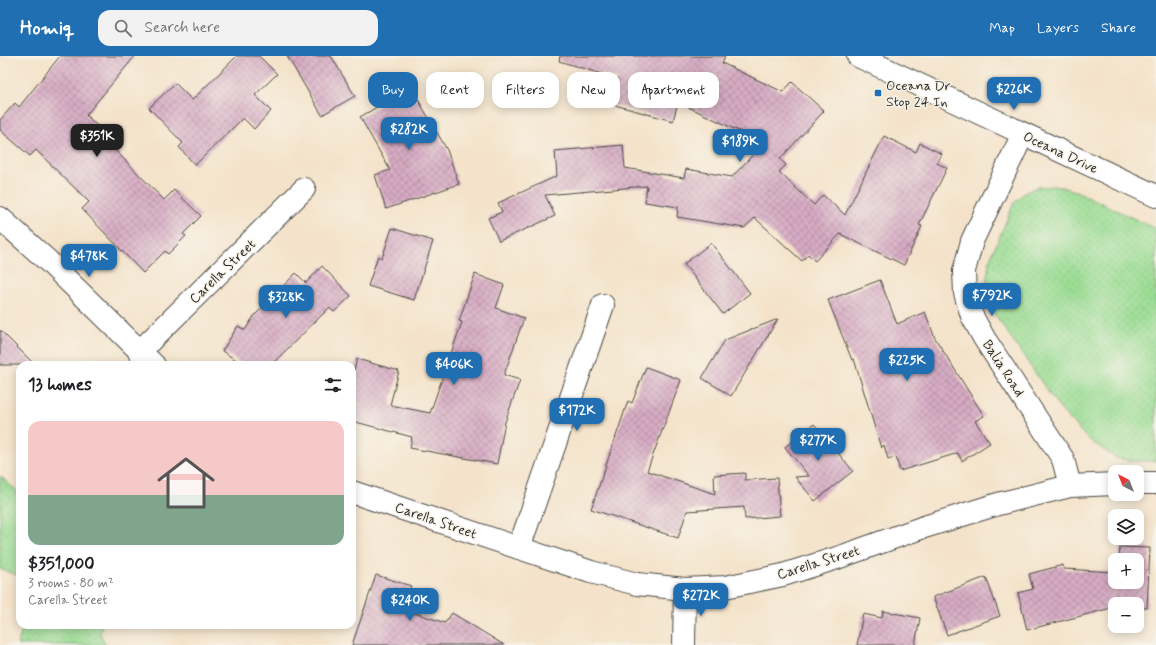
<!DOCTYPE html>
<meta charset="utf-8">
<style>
:root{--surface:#fff;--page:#f2f2f2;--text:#202124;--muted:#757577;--line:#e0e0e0;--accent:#1f6fb2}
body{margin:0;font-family:Mynerve,sans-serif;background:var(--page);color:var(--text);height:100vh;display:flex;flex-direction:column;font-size:15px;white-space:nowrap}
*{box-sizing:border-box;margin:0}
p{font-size:13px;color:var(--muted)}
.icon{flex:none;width:22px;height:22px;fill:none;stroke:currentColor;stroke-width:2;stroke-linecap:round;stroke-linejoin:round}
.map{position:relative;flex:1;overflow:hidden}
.side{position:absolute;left:16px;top:305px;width:340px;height:268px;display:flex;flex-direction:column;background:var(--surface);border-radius:12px;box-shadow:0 2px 10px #0003}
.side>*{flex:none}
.guide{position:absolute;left:368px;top:16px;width:380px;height:36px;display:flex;gap:8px}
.needle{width:26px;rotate:318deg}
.buttons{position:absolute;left:1108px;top:409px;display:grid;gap:8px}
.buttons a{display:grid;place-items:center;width:36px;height:36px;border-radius:8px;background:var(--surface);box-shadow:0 2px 10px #0003;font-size:20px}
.price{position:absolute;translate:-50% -34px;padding:0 9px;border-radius:8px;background:var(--accent);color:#fff;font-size:13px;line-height:26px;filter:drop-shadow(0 1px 2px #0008)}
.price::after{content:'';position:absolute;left:50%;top:24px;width:12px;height:9px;margin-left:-6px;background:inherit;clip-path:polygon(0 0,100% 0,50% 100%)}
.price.on{background:#222;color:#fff}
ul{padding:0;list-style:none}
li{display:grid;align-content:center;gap:8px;height:212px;padding:0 12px}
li+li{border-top:1px solid var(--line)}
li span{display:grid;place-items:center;height:124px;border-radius:12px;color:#555}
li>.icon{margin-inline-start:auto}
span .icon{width:72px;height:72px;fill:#fffc;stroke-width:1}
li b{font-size:17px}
h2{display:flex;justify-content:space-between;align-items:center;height:48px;padding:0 12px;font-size:17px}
.pill{padding:0 14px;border-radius:12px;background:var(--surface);box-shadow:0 2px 10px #0003;font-size:14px;line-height:36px}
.pill.on{background:var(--accent);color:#fff}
header{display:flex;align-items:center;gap:24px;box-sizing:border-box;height:56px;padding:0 20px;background:var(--accent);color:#fff}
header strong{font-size:19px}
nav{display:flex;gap:22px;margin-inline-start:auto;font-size:14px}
.search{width:280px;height:36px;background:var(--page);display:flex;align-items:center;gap:10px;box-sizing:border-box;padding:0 14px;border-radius:12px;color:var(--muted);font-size:15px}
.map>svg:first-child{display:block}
.grass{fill:url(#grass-dots);stroke:#638460}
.building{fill:url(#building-cross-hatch)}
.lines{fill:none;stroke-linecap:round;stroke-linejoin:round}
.minor-casing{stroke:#494743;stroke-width:24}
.minor{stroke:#fff;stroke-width:22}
.poi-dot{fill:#1f6fb2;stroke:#f7f3e8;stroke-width:1.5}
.labels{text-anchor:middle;stroke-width:3;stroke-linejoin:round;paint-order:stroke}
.poi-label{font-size:14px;fill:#2b2b2b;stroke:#f7f3e8;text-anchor:start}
.street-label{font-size:14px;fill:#2b2b2b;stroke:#f7f3e8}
</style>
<header>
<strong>Homiq</strong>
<div class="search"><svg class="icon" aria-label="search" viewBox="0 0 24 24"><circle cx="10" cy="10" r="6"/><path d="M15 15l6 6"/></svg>Search here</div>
<nav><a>Map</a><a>Layers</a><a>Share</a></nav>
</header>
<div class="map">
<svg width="1156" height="589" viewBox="0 0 1156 589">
<defs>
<pattern id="grass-dots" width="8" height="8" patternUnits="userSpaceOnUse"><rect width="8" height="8" fill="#9bdd94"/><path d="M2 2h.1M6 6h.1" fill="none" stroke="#86be80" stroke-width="1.8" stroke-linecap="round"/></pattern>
<pattern id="building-cross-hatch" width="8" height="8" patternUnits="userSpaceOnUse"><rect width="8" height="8" fill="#d7acc4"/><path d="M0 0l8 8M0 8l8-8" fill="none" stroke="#af8c9f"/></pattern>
</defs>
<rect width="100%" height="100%" fill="#f7f3e8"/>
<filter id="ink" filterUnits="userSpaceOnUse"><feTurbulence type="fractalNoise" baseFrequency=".025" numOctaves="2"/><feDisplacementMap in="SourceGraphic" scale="8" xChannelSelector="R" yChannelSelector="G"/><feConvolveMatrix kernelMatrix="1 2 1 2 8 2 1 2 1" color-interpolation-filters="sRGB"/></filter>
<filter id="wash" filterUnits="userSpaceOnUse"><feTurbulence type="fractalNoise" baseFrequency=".012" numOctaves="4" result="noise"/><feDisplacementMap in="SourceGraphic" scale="16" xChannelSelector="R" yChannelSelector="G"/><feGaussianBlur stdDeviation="0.9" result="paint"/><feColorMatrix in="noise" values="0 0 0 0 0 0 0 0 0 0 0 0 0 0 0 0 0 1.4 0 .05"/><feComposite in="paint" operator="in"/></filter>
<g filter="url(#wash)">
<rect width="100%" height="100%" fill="#f4e3ca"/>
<!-- grass -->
<g class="grass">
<path d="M1057 130 1076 135 1156 173V405H1132L1116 402 1088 383 1060 353 994 257 987 224 989 205 1014 147 1024 137 1037 131Z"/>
<path d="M0 420 20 438V520L0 513Z"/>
<path d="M24 569H102L100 578 106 589H17Z"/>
</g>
<g id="blocks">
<!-- building -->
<g class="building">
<path d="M60 0H135L86 59 116 88 112 91 164 144 174 134 201 160 183 178 186 180 168 198 165 195 143 217 82 153 89 146 36 94 30 100 0 74V64L15 47 19 51Z"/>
<path d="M237 0H259L277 18 255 39 271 55 254 73 243 62 195 109 179 91 183 87 149 52 175 27 192 44Z"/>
<path d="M287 0H331L355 40 322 59Z"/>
<path d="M560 0H725L722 7 783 36 792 26 824 55 780 103 786 109 779 116 814 149 823 139 845 159 884 80 916 96 920 87 942 98 937 107 947 112 919 169 922 170 904 209 840 178 815 205 808 198 802 205 755 162 744 172 677 161 678 151 645 146 647 130 545 139 555 160 499 185 488 162 502 156 498 147 557 120 555 95 623 89 625 112 684 122 686 113 732 121 764 87 678 46 673 65 611 48 618 23 559 5Z"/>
<path d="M411 31 447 94 459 128 386 153 375 119 390 114 360 61Z"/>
<path d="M392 172 433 185 414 244 368 230 378 200 382 202Z"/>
<path d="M711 187 750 237 723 258 684 208Z"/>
<path d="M322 210 351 240 334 256 329 252 271 309H244L222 295 238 270 245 274 254 260 296 217 306 227Z"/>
<path d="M475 218 504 229 496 252 524 262 504 319 520 324 505 366 497 408 410 392 412 381 352 365V322L357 303 399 315 390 349 430 357 462 266 459 265Z"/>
<path d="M880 224 897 268 925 256 935 282 984 360 975 365 990 387 962 405 958 397 900 415 896 401 888 403 884 389 881 392 854 303 852 304 828 244Z"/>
<path d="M778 263 731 340 702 322 725 284Z"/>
<path d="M0 274 35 309H0Z"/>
<path d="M646 311 681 324 647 415 715 438 714 419 745 417V424L777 422 780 460 745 463 744 451 687 455 678 482 591 453 628 345 632 347Z"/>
<path d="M814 368 853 415 815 445 795 421 809 420 785 391Z"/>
<path d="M1120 491 1150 492 1147 552H1137V548H1115V551L1027 574 1018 537 1033 533 1029 518 1063 509 1064 513 1115 516V526H1137V504H1119Z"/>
<path d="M376 519 411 530 403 553 445 567 452 557 504 589H352Z"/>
<path d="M986 521 1000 560 947 579 933 541Z"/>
<path d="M883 555 920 562 915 589H857L863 558 882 562Z"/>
</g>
</g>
</g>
<g filter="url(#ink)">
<use href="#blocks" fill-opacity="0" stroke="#494743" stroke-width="1"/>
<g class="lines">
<!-- minor casing -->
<g class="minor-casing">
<g id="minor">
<path d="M858 0 1156 140"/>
<path d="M1023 78 972 185 964 215 965 237 972 260 984 282 1063 403 1070 430"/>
<path d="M0 162 48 205 154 309"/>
<path d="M139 296 304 133"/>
<path d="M1137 427H1156"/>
<path d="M352 436 591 516 637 528 685 533 725 531 783 519 837 502 921 472 998 448 1070 430 1115 428"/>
<path d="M519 492 603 249"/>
<path d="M684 589 685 533"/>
</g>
</g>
<!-- minor -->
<use href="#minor" class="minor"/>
</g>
</g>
<!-- markers -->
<rect class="poi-dot" x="874" y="33" width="8" height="8" rx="2"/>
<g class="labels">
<!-- poi labels -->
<g class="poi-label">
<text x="886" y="34">Oceana Dr<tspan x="886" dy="16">Stop 24 In</tspan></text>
</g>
<!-- street labels -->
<g class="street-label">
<text transform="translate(1061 96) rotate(25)" y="5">Oceana Drive</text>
<text transform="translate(222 215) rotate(-44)" y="5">Carella Street</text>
<text transform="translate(1004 312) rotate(57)" y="5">Balia Road</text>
<text transform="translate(436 464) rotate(19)" y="5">Carella Street</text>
<text transform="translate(818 506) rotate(-17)" y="5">Carella Street</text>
</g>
</g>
</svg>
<div class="buttons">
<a><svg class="needle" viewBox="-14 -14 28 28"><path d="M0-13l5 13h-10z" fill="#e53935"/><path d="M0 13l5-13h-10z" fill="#757577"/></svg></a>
<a><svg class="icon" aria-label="layers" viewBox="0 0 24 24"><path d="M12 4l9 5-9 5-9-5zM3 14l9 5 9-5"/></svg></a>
<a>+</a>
<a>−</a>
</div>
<b class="price" style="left:1014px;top:55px">$226K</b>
<b class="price" style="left:409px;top:95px">$282K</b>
<b class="price on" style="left:97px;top:102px">$351K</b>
<b class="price" style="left:740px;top:107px">$189K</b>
<b class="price" style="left:89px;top:222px">$478K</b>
<b class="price" style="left:992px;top:261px">$792K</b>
<b class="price" style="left:286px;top:263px">$328K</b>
<b class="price" style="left:907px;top:326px">$225K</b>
<b class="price" style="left:454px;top:330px">$406K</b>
<b class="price" style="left:577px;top:376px">$172K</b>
<b class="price" style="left:818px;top:406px">$277K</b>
<b class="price" style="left:701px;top:561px">$272K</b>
<b class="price" style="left:410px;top:566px">$240K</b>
<div class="guide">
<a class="pill on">Buy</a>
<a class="pill">Rent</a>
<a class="pill">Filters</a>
<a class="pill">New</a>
<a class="pill">Apartment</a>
</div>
<section class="side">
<h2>13 homes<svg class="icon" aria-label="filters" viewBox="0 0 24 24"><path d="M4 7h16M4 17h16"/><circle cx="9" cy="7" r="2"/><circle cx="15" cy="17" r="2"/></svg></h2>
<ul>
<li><span style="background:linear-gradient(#f6c9c9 60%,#7fa58c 0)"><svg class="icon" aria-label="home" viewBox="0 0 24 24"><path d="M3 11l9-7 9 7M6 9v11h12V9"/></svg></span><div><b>$351,000</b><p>3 rooms · 80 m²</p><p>Carella Street</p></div></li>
</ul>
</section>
</div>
